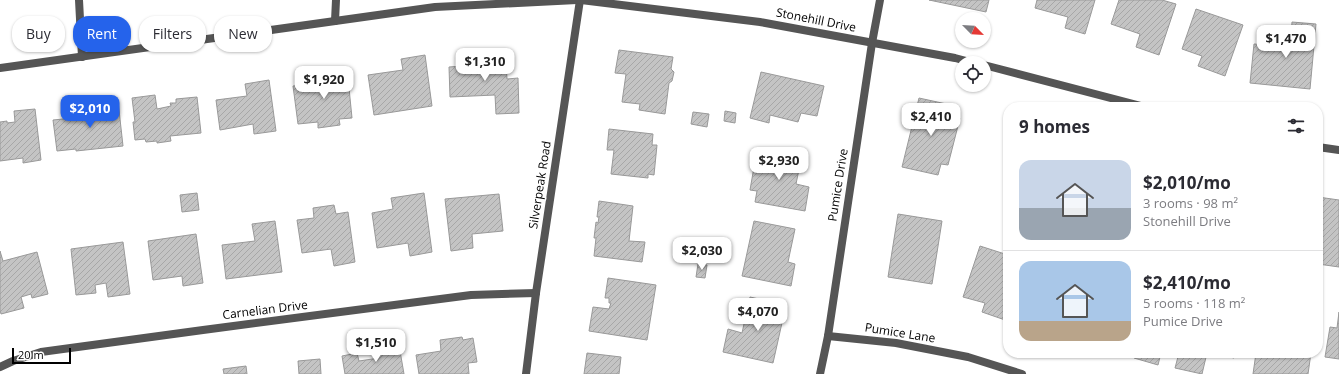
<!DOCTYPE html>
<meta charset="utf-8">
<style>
:root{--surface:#fff;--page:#f2f2f3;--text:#2b2b33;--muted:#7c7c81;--line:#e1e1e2;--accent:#2563eb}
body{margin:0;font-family:"Open Sans",sans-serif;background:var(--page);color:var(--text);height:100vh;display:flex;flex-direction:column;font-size:15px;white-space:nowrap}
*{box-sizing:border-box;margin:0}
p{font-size:13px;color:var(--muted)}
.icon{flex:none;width:22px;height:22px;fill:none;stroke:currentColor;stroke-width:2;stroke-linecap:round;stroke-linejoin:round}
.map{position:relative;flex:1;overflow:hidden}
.side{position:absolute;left:1003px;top:102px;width:320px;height:256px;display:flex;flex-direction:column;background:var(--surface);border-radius:16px;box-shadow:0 1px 3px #0004}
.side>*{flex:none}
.guide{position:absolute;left:12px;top:16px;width:380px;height:36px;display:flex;gap:8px}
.needle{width:26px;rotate:114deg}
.fabs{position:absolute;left:955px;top:12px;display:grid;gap:8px}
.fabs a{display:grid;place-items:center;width:36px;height:36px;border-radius:50%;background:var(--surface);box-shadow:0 1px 3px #0004;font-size:20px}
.scale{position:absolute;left:12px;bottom:10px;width:59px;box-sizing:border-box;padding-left:4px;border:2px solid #000;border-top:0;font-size:11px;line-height:14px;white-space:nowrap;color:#000;-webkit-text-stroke:3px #fff;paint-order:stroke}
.price{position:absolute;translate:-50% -34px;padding:0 9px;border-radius:8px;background:#fff;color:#222;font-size:13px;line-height:26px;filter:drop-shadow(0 1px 2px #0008)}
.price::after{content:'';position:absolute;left:50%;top:24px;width:12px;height:9px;margin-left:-6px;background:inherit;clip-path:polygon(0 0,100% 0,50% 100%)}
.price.current{background:var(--accent);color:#fff}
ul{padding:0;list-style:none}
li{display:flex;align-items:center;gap:12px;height:100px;padding:0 16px}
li+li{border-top:1px solid var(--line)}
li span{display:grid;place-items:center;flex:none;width:112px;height:80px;border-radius:12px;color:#555}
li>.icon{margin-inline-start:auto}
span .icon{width:48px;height:48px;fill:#fffc;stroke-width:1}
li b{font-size:17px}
h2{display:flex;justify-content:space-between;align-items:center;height:48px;padding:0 16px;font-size:17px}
.tag{padding:0 14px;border-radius:16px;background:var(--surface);box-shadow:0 1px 3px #0004;font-size:14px;line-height:36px}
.tag.current{background:var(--accent);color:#fff}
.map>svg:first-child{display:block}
.building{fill:url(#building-hatch);stroke:#999}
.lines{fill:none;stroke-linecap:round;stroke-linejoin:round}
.minor{stroke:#555;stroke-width:8}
.tertiary{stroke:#555;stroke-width:8}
.labels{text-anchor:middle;stroke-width:3;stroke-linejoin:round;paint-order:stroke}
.street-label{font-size:12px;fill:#000;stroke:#fff}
</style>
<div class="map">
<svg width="1339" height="374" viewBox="0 0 1339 374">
<defs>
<pattern id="building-hatch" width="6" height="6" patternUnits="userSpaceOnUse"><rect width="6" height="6" fill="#c4c4c4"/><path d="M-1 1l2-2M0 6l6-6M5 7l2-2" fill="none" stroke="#a7a7a7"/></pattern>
</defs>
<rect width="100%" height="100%" fill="#fff"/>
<!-- building -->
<g class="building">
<path d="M929 0H989L986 12Z"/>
<path d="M1037 0H1095L1085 34 1065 28 1068 17 1035 8Z"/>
<path d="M1119 0H1162L1176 4 1159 55 1136 47 1140 34 1111 24Z"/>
<path d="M1196 9 1243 25 1225 76 1198 66 1202 56 1182 49Z"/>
<path d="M1292 22 1316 24 1310 89 1250 83 1254 44 1268 45 1269 35 1291 37Z"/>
<path d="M619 50 673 57 671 69 674 72 672 81 669 83 665 114 639 110 640 104 622 102 626 74 615 73Z"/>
<path d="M492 53V64L506 63 507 79 518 78 519 113 496 114 495 95 450 97 449 67 462 66V54Z"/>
<path d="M425 55 432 106 374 115 368 75 403 70 401 59Z"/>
<path d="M347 68 352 118 339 119 340 125 318 128V122L298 124 293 86 326 82 325 71Z"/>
<path d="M761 72 824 86 817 116 801 113 798 122 770 115 769 123 750 118Z"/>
<path d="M269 80 276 131 254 134 253 124 220 130 216 100 247 96 245 84Z"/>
<path d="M155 95 157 109 171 106 170 103H176V99L197 97 201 133 170 136 171 141 157 143V141L146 142 145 139 135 140 133 122H135L132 98Z"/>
<path d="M919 98 951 105 948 115 960 118 948 165 941 164 938 175 902 167Z"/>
<path d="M118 101 123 146 76 151V149L57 151 53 120 73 118 72 114 90 112 89 108 99 107 98 103Z"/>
<path d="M35 109 41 160 23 163V158L0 161V122L7 121V123L15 122 14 111Z"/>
<path d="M725 111 736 113 735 123 724 121Z"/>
<path d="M693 112 709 114 707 127 691 124Z"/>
<path d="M609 129 653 134 652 145H657L654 175 648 174V178L611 174 614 150H607Z"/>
<path d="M763 148 802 155 796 184 809 187 805 211 755 202 757 191 750 190 754 167 759 168Z"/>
<path d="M197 193 199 210 182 212 180 195Z"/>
<path d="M424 193 432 252 410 256 408 243 377 248 372 213 393 209 391 198Z"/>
<path d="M499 194 503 231 472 234 473 248 451 251 445 199Z"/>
<path d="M1318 197 1339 200V267L1318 264Z"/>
<path d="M599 201 633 206 629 241 645 242 642 262 594 256 596 238H594L596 222 598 223 599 217H597Z"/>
<path d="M334 205 336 214 348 212 355 262 334 266 331 249 302 253 297 220 314 218 313 208Z"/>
<path d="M898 214 942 221 932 284 888 277Z"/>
<path d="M275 221 282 272 226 279 222 245 255 241 252 224Z"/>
<path d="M754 221 795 229 788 262 795 264 791 286 742 276Z"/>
<path d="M196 234 203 283 183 286 182 276 153 280 148 241Z"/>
<path d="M123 242 130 294 108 297 106 283 95 285 96 293 76 295 71 249Z"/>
<path d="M980 246 1008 255V321L982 312 985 303 963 297Z"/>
<path d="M0 251 3 261 37 252 48 294 32 298 31 294 21 297 24 308 1 314 0 310Z"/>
<path d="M698 264 707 265 705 278 696 277Z"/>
<path d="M608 278 656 285 647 340 589 331 593 307 609 309 611 303H609V298H605Z"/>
<path d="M750 297 786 305 773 363 723 352 728 329 742 333Z"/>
<path d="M1339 312V359L1325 357 1330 327 1337 328Z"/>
<path d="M462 337 463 340 473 338 477 362 468 363 469 374H419L416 355 441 351 440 340Z"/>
<path d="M399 345 404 374H345L342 356 357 353 359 361 379 358 378 349Z"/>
<path d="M587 353 621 357 619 374H584Z"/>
<path d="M1135 353H1161L1158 365 1134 358Z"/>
<path d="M1179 353H1207L1202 374 1175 368Z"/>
<path d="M1214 353H1235L1234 358Z"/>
<path d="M1256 353H1311L1308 374H1253Z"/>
<path d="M320 359 321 374H299L298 361Z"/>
<path d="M246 366 247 374H224L223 369Z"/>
</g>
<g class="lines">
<!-- minor -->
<g class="minor">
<path d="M79 0 82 57"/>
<path d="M335 21 336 0"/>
<path d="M828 336 896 343 968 357 1022 374"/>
<path d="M0 367 13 361 41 352 203 330 471 295 536 293"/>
<path d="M526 374 536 293 580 0"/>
<path d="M820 374 828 336 872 43 880 0"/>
</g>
<!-- tertiary -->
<g class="tertiary">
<path d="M581 0 760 22 955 58 974 63"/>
<path d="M984 65 1145 107"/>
<path d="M0 68 435 7 577 0"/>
<path d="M1318 147 1339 150"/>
</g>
</g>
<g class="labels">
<!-- street labels -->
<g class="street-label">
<text transform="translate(816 20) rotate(11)" y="4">Stonehill Drive</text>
<text transform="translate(540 185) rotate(-81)" y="4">Silverpeak Road</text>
<text transform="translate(838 185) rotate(-81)" y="4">Pumice Drive</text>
<text transform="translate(265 310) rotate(-7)" y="4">Carnelian Drive</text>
<text transform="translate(900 333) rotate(9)" y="4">Pumice Lane</text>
</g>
</g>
</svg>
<div class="fabs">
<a><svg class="needle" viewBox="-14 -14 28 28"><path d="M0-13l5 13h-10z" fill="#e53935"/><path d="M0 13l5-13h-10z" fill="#7c7c81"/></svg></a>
<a><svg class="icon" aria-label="locate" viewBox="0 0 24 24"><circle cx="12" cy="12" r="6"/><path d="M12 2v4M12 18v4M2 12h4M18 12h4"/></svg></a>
</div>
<div class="scale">20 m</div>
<b class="price" style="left:1286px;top:59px">$1,470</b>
<b class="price" style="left:485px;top:82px">$1,310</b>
<b class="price" style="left:324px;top:100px">$1,920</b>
<b class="price current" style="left:90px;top:129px">$2,010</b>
<b class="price" style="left:931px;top:137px">$2,410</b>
<b class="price" style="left:779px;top:181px">$2,930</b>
<b class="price" style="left:702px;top:271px">$2,030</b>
<b class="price" style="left:758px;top:332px">$4,070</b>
<b class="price" style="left:376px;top:363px">$1,510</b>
<div class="guide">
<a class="tag">Buy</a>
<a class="tag current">Rent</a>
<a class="tag">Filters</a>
<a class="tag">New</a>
</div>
<section class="side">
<h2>9 homes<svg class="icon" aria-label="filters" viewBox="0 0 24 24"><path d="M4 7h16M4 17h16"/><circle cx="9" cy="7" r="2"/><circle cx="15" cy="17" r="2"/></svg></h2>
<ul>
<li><span style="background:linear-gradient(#c9d6e8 60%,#9aa5b1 0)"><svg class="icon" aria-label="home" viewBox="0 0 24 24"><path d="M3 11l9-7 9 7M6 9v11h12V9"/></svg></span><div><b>$2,010/mo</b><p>3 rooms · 98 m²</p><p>Stonehill Drive</p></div></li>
<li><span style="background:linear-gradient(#a9c7e8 75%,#b9a48a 0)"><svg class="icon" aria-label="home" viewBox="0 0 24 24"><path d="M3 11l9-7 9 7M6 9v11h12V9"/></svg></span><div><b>$2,410/mo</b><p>5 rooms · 118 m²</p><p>Pumice Drive</p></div></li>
</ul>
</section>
</div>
